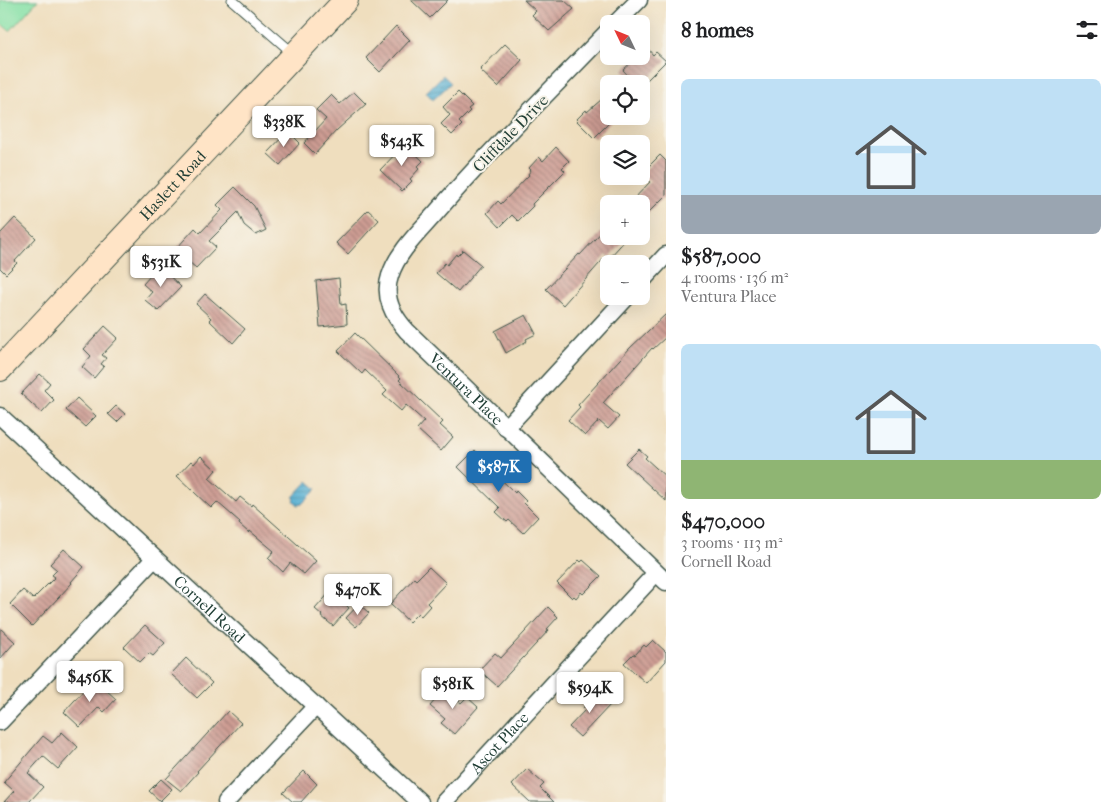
<!DOCTYPE html>
<meta charset="utf-8">
<style>
:root{--surface:#fff;--page:#f2f2f2;--text:#202124;--muted:#757577;--accent:#1f6fb2}
body{margin:0;font-family:"IM FELL French Canon",serif;background:var(--page);color:var(--text);height:100vh;display:flex;flex-direction:column;font-size:19px;white-space:nowrap}
*{box-sizing:border-box;margin:0}
p{font-size:16px;color:var(--muted)}
.icon{flex:none;width:28px;height:28px;fill:none;stroke:currentColor;stroke-width:2;stroke-linecap:round;stroke-linejoin:round}
.map{position:relative;flex:1;overflow:hidden}
.side{display:flex;flex-direction:column;background:var(--surface);width:450px}
.side>*{flex:none}
.needle{width:32px;rotate:313deg}
.fabs{position:absolute;left:600px;top:15px;display:grid;gap:10px}
.fabs a{display:grid;place-items:center;width:50px;height:50px;border-radius:8px;background:var(--surface);box-shadow:0 5px 20px #0002;font-size:25px}
.price{position:absolute;translate:-50% -42px;padding:0 11px;border-radius:5px;background:#fff;color:#222;font-size:16px;line-height:32px;filter:drop-shadow(0 1px 2px #0008)}
.price::after{content:'';position:absolute;left:50%;top:30px;width:15px;height:11px;margin-left:-8px;background:inherit;clip-path:polygon(0 0,100% 0,50% 100%)}
.price.active{background:var(--accent);color:#fff}
ul{padding:0;list-style:none}
li{display:grid;align-content:center;gap:10px;height:265px;padding:0 15px}
li span{display:grid;place-items:center;height:155px;border-radius:8px;color:#555}
li>.icon{margin-inline-start:auto}
span .icon{width:90px;height:90px;fill:#fffc;stroke-width:1}
li b{font-size:21px}
h2{display:flex;justify-content:space-between;align-items:center;height:60px;padding:0 15px;font-size:21px}
main{display:flex;flex:1;min-height:0}
.map>svg:first-child{display:block}
.green{fill:#86e1a7;stroke:#528f6e}
.water{fill:url(#water-rules);stroke:#3a7683}
.building{fill:url(#building-back-hatch)}
.lines{fill:none;stroke-linecap:round;stroke-linejoin:round}
.lane-casing{stroke:#3e5549;stroke-width:11}
.street-casing{stroke:#3e5549;stroke-width:19}
.secondary-casing{stroke:#3e5549;stroke-width:26}
.lane{stroke:#fff;stroke-width:9}
.street{stroke:#fff;stroke-width:16}
.secondary{stroke:#ffe4c6;stroke-width:24}
.labels{text-anchor:middle;stroke-width:4;stroke-linejoin:round;paint-order:stroke}
.street-label{font-size:16px;fill:#1f3d34;stroke:#f7f3e8}
</style>
<main>
<div class="map">
<svg width="666" height="802" viewBox="0 0 666 802">
<defs>
<pattern id="water-rules" width="6" height="5" patternUnits="userSpaceOnUse" patternTransform="scale(1.25)"><rect width="6" height="5" fill="#54aed2"/><path d="M0 2.5h6" fill="none" stroke="#458fab"/></pattern>
<pattern id="building-back-hatch" width="6" height="6" patternUnits="userSpaceOnUse" patternTransform="scale(1.25)"><rect width="6" height="6" fill="#cd9c93"/><path d="M-1 5l2 2M0 0l6 6M5-1l2 2" fill="none" stroke="#a68079"/></pattern>
</defs>
<rect width="100%" height="100%" fill="#f7f3e8"/>
<filter id="ink" filterUnits="userSpaceOnUse"><feTurbulence type="fractalNoise" baseFrequency=".02" numOctaves="2"/><feDisplacementMap in="SourceGraphic" scale="10" xChannelSelector="R" yChannelSelector="G"/><feConvolveMatrix kernelMatrix="1 2 1 2 8 2 1 2 1" color-interpolation-filters="sRGB"/></filter>
<filter id="wash" filterUnits="userSpaceOnUse"><feTurbulence type="fractalNoise" baseFrequency=".0096" numOctaves="4" result="noise"/><feDisplacementMap in="SourceGraphic" scale="20" xChannelSelector="R" yChannelSelector="G"/><feGaussianBlur stdDeviation="1.12" result="paint"/><feColorMatrix in="noise" values="0 0 0 0 0 0 0 0 0 0 0 0 0 0 0 0 0 1.4 0 .05"/><feComposite in="paint" operator="in"/></filter>
<g filter="url(#wash)">
<rect width="100%" height="100%" fill="#efdebe"/>
<!-- green -->
<path class="green" d="M0 0H38L10 31 0 23Z"/>
<!-- water -->
<g class="water">
<path d="M443 75 451 83 433 100 426 92Z"/>
<path d="M308 481 317 489 301 505 300 504 298 505 294 501 295 499 293 497Z"/>
</g>
<g id="blocks">
<!-- building -->
<g class="building">
<path d="M411 0H448L430 18Z"/>
<path d="M524 0H564L574 9 549 31 532 15 536 11Z"/>
<path d="M396 26 410 40 380 72 366 58Z"/>
<path d="M505 44 522 60 498 87 480 70Z"/>
<path d="M648 49 653 55 656 52 666 61 641 86V84H636L623 70 636 58 637 60Z"/>
<path d="M354 92 366 104 337 130 315 154 304 143 326 119 316 110 331 95 340 104Z"/>
<path d="M458 92 472 106 468 109 470 111 459 122 462 125 452 135 441 124 450 115 443 107Z"/>
<path d="M609 93V116H616L594 138 576 120 586 110 587 112Z"/>
<path d="M288 131 300 143 280 165 267 153Z"/>
<path d="M405 144 423 161 417 167 419 169 410 179 412 181 402 191 380 170Z"/>
<path d="M556 147 569 161 562 168 565 171 532 204 533 206 518 221 512 215 500 227 487 213 498 201 501 204 529 175 528 174 531 170 529 168 539 157 543 161Z"/>
<path d="M660 155 666 161V195L641 220V204H629L650 182 641 174Z"/>
<path d="M235 187 254 206 266 230 256 235 244 225 238 212 209 241 216 247 196 268 175 250 195 228 200 233 222 210 217 205Z"/>
<path d="M368 210 379 220 348 254 336 243Z"/>
<path d="M15 218 36 238 15 261 17 263 6 274 0 268V234Z"/>
<path d="M609 224V236H629L610 257 607 255 563 305 546 289 579 254 580 255Z"/>
<path d="M463 250 481 265 458 292 436 273 445 263 447 265 456 254 457 256Z"/>
<path d="M159 266 181 287 158 311 145 300 152 292 143 284Z"/>
<path d="M339 278 341 305 346 304 347 324 320 327 316 281Z"/>
<path d="M205 294 245 329 233 343 209 320 211 318 196 304Z"/>
<path d="M666 314V337L653 349 652 348 603 403 619 417 608 429 599 421 585 436 568 420 580 407 578 405 630 348Z"/>
<path d="M526 315 536 334 526 339 527 341 506 353 495 331Z"/>
<path d="M105 326 118 338 102 355 106 358 101 364 104 366 94 378 82 367 91 356 84 349Z"/>
<path d="M355 333 401 378 399 380 443 422 440 425 453 437 441 451 417 429 424 421 406 405 401 411 383 395 387 391 365 370 362 374 338 351Z"/>
<path d="M40 374 50 383 44 390 54 400 42 413 21 394Z"/>
<path d="M77 398 96 416 85 427 66 410Z"/>
<path d="M116 406 125 414 117 422 108 414Z"/>
<path d="M639 449 647 456 645 458 666 477V501L625 463Z"/>
<path d="M475 450 485 460 483 462 515 493 516 491 526 501 524 503 538 517 523 533 509 520 507 522 496 512 500 508 458 467Z"/>
<path d="M201 456 216 470 209 478 236 502 240 497 251 506 252 504 316 561 304 574 290 563 283 572 268 558 274 551 250 531 249 533 239 524 240 522 217 502 211 508 177 476 191 461 194 464Z"/>
<path d="M64 549 84 567 71 582 72 583 32 626 10 604 23 590 33 599 55 577 52 575 57 570 50 564Z"/>
<path d="M579 560 581 562 583 560 601 576 583 594 581 592 576 598 574 596 572 598 557 583Z"/>
<path d="M429 567 446 583 427 603 430 606 421 616 418 613 409 622 390 604 414 578 416 580Z"/>
<path d="M331 591 349 608 333 626 321 616 322 615 315 609Z"/>
<path d="M359 604 369 613 356 627 346 618Z"/>
<path d="M548 607 558 617 547 629 549 630 497 686 479 670 495 653 501 658Z"/>
<path d="M145 625 165 643 153 656 149 653 140 662 124 647Z"/>
<path d="M0 628 15 642 0 659Z"/>
<path d="M653 640 666 652V661L646 683 624 663 633 654 635 655 644 645 646 647Z"/>
<path d="M186 658 212 683 197 698 171 674Z"/>
<path d="M94 679 116 699 104 712 99 707 80 727 64 712Z"/>
<path d="M445 689 461 703 467 697 478 707 454 734 441 723 445 719 430 706Z"/>
<path d="M598 692 611 704 580 737 569 727 585 710 583 708Z"/>
<path d="M228 711 241 723 197 771 198 772 181 791 166 779Z"/>
<path d="M62 732 78 747 58 769 43 756 28 773 43 787 29 802H4L14 791 4 782 43 736 52 743Z"/>
<path d="M527 769 544 784 540 788 554 802H530L512 785Z"/>
<path d="M304 771 317 784 301 802H293L283 793Z"/>
<path d="M161 779 172 789 160 801 149 791Z"/>
</g>
</g>
</g>
<g filter="url(#ink)">
<use href="#blocks" fill-opacity="0" stroke="#3e5549" stroke-width="1"/>
<g class="lines">
<!-- lane casing -->
<g class="lane-casing">
<path id="lane" d="M232 0 294 54"/>
</g>
<!-- street casing -->
<g class="street-casing">
<g id="street">
<path d="M615 24 639 0"/>
<path id="s1" d="M609 30C550 91 489 151 434 215 418 233 397 253 390 276 383 296 393 316 407 331L666 582"/>
<path d="M641 282 666 255"/>
<path id="s2" d="M0 416 420 802"/>
<path d="M506 428 628 296"/>
<path d="M0 722 154 559"/>
<path d="M226 802 316 706"/>
<path id="s3" d="M444 802 656 573"/>
</g>
</g>
<!-- secondary casing -->
<g class="secondary-casing">
<g id="secondary">
<path id="s4" d="M0 369 346 0"/>
</g>
</g>
<!-- lane -->
<use href="#lane" class="lane"/>
<!-- street -->
<use href="#street" class="street"/>
<!-- secondary -->
<use href="#secondary" class="secondary"/>
</g>
</g>
<g class="labels">
<!-- street labels -->
<g class="street-label">
<text transform="translate(510 133) rotate(-46)" y="6">Cliffdale Drive</text>
<text dy="6" stroke="none"><textPath href="#s4" startOffset="252">Haslett Road</textPath></text>
<text dy="6" stroke="none"><textPath href="#s1" startOffset="474">Ventura Place</textPath></text>
<text dy="6" stroke="none"><textPath href="#s2" startOffset="285">Cornell Road</textPath></text>
<text dy="6" stroke="none"><textPath href="#s3" startOffset="81">Ascot Place</textPath></text>
</g>
</g>
</svg>
<div class="fabs">
<a><svg class="needle" viewBox="-14 -14 28 28"><path d="M0-13l5 13h-10z" fill="#e53935"/><path d="M0 13l5-13h-10z" fill="#757577"/></svg></a>
<a><svg class="icon" aria-label="locate" viewBox="0 0 24 24"><circle cx="12" cy="12" r="6"/><path d="M12 2v4M12 18v4M2 12h4M18 12h4"/></svg></a>
<a><svg class="icon" aria-label="layers" viewBox="0 0 24 24"><path d="M12 4l9 5-9 5-9-5zM3 14l9 5 9-5"/></svg></a>
<a>+</a>
<a>−</a>
</div>
<b class="price" style="left:284px;top:148px">$338K</b>
<b class="price" style="left:402px;top:167px">$543K</b>
<b class="price" style="left:161px;top:288px">$531K</b>
<b class="price active" style="left:499px;top:493px">$587K</b>
<b class="price" style="left:358px;top:616px">$470K</b>
<b class="price" style="left:90px;top:703px">$456K</b>
<b class="price" style="left:453px;top:710px">$581K</b>
<b class="price" style="left:590px;top:714px">$594K</b>
</div>
<section class="side">
<h2>8 homes<svg class="icon" aria-label="filters" viewBox="0 0 24 24"><path d="M4 7h16M4 17h16"/><circle cx="9" cy="7" r="2"/><circle cx="15" cy="17" r="2"/></svg></h2>
<ul>
<li><span style="background:linear-gradient(#bfe0f5 75%,#9aa5b1 0)"><svg class="icon" aria-label="home" viewBox="0 0 24 24"><path d="M3 11l9-7 9 7M6 9v11h12V9"/></svg></span><div><b>$587,000</b><p>4 rooms · 136 m²</p><p>Ventura Place</p></div></li>
<li><span style="background:linear-gradient(#bfe0f5 75%,#8fb573 0)"><svg class="icon" aria-label="home" viewBox="0 0 24 24"><path d="M3 11l9-7 9 7M6 9v11h12V9"/></svg></span><div><b>$470,000</b><p>3 rooms · 113 m²</p><p>Cornell Road</p></div></li>
</ul>
</section>
</main>
